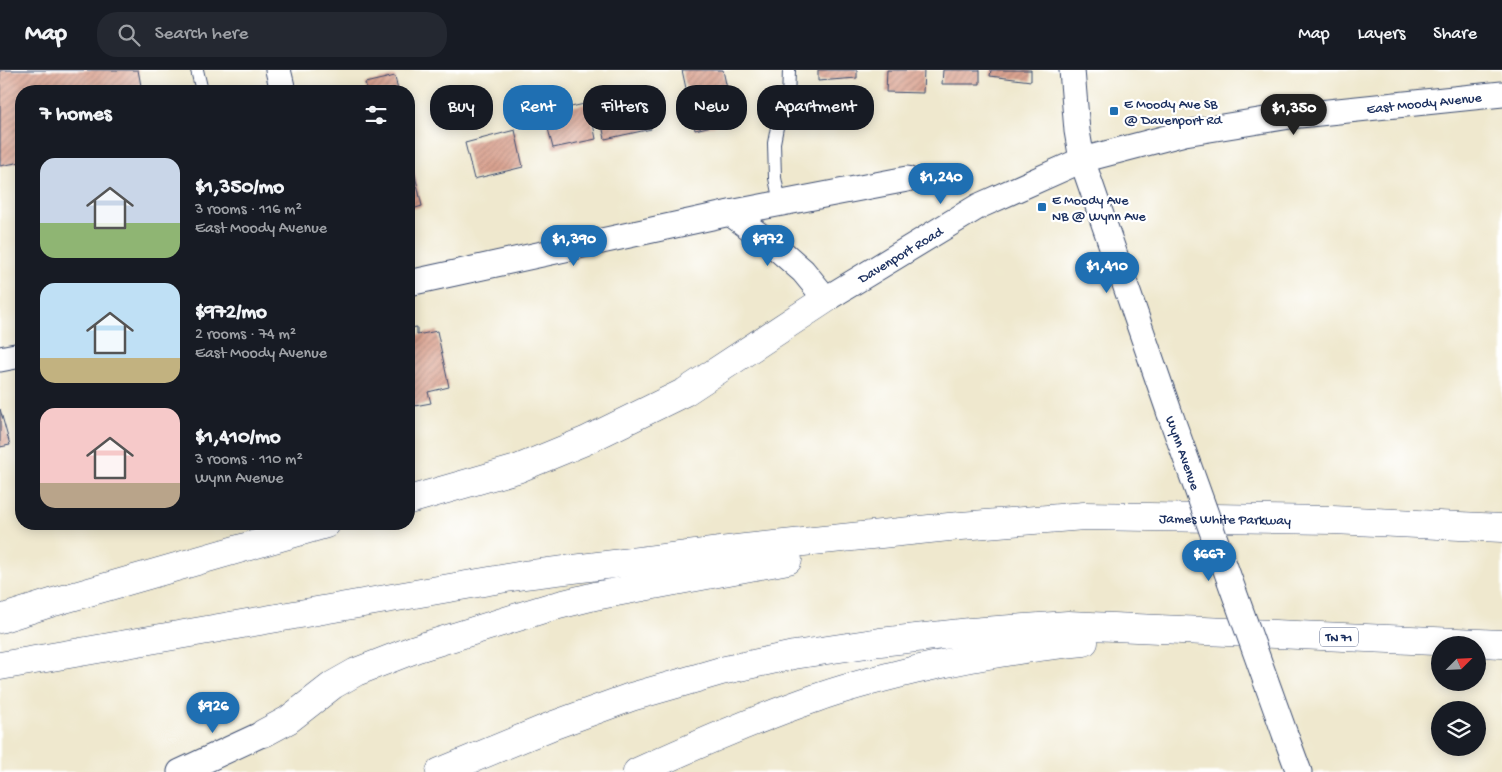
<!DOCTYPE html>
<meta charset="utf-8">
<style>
:root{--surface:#171b24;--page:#242831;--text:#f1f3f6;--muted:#9ea1a6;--line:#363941;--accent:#1f6fb2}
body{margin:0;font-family:"Gochi Hand",sans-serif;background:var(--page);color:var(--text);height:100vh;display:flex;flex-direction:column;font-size:19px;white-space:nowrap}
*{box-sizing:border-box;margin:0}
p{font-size:16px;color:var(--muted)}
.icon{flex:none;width:28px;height:28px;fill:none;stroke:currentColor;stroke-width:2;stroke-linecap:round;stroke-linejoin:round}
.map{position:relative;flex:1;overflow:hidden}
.side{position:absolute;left:15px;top:15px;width:400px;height:445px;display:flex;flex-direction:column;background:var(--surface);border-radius:20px;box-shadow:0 2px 12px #0003}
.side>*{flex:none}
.guide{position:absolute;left:430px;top:15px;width:475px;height:45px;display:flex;gap:10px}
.needle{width:32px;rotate:66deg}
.buttons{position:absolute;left:1431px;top:566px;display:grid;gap:10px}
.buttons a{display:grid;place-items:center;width:55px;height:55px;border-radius:50%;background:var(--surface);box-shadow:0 2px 12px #0003;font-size:25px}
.price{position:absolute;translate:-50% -42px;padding:0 11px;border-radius:18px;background:var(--accent);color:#fff;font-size:16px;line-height:32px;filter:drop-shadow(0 1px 2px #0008)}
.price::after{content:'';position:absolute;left:50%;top:30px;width:15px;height:11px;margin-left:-8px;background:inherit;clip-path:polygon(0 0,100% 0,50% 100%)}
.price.active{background:#222;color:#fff}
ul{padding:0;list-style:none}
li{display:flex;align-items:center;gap:15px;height:125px;padding:0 25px}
li span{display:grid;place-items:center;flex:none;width:140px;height:100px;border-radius:15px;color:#555}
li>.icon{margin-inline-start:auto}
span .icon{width:60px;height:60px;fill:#fffc;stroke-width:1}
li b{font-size:21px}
h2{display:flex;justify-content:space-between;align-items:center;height:60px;padding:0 25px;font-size:21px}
.tag{padding:0 18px;border-radius:20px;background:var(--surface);box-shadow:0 2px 12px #0003;font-size:18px;line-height:45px}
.tag.active{background:var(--accent);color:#fff}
header{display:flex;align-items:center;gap:30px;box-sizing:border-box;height:70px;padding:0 25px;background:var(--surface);border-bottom:1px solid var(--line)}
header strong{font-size:24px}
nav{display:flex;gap:28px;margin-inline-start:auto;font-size:18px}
.search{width:350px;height:45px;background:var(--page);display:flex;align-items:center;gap:12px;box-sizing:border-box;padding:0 18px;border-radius:20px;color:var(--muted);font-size:19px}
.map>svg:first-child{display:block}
.building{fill:url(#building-hatch)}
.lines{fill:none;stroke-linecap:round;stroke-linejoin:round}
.service-casing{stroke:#3b4b6f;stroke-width:14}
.minor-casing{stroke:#3b4b6f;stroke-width:27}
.motorway-casing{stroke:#3b4b6f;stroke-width:29}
.service{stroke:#fff;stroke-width:12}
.minor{stroke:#fff;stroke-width:25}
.motorway{stroke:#fff;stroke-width:28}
.minor-bridge-casing{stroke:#3b4b6f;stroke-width:27;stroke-linecap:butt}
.minor-bridge{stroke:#fff;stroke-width:25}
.poi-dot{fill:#1f6fb2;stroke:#fff;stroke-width:2}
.labels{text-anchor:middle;stroke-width:4.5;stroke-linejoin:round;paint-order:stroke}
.shield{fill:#fff;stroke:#5f6d8e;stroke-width:1}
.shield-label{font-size:12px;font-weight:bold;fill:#1b2f5e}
.street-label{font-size:14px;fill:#1b2f5e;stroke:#fff}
.poi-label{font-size:14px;fill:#1b2f5e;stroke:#fff;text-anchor:start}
</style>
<header>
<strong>Map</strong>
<div class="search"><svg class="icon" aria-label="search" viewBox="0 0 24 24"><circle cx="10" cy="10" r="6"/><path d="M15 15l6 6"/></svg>Search here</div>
<nav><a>Map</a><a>Layers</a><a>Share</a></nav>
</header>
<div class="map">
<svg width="1502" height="702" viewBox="0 0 1502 702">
<defs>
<pattern id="building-hatch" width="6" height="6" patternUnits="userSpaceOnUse" patternTransform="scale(1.25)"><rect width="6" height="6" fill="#daa390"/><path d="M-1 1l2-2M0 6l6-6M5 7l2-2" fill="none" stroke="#b08579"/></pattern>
</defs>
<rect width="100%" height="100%" fill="#fff"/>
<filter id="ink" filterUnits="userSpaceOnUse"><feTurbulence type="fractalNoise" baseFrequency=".02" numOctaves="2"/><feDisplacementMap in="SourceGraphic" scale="10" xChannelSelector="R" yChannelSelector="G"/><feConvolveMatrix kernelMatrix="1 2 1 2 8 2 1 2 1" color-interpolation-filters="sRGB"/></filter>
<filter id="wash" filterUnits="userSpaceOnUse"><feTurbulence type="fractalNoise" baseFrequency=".0096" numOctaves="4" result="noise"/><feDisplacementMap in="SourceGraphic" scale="20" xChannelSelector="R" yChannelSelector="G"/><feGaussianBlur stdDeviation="1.12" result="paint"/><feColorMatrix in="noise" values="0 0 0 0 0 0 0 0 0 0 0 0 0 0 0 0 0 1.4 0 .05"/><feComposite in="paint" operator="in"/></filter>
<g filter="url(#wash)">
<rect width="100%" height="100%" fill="#efe8ce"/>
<g id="blocks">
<!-- building -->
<g class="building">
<path d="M0 0H138L142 21H21V92L0 96Z"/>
<path d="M682 0H723L732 42 721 44 724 53 695 60Z"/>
<path d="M818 0H857V8L818 11Z"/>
<path d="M887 0H924L923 23 886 22Z"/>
<path d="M943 0H980V14H942Z"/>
<path d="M991 0H1031V11L990 6Z"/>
<path d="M395 6 398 21H367L365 13Z"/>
<path d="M643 21 651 59 605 69 597 31Z"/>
<path d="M589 33 596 69 553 78 544 43Z"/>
<path d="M515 60 523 97 474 109 465 73Z"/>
<path d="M409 88H411L422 136 409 140Z"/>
<path d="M417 257V265L437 261 449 317 428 322 431 333 409 337V258Z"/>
<path d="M0 339 10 375 0 377Z"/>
</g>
</g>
</g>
<g filter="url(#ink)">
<use href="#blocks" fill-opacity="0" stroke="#3b4b6f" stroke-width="1"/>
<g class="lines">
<!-- service casing -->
<g class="service-casing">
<g id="service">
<path d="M197 0 202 21"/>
<path d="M780 133 775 108 774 73 778 52 788 32 789 0"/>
</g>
</g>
<!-- minor casing -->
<g class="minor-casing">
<g id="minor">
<path d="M278 0 283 21"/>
<path d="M1072 0 1077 61 1082 90 1170 344"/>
<path id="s1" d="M730 143 778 179 803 201 826 229 979 136 1082 90 1185 63 1290 46 1502 24"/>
<path d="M409 213 730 143 907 109"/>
<path d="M0 289 21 285"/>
<path d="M1286 667 1299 702"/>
<path d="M180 702 264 663"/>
</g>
</g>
<!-- motorway casing -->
<g class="motorway-casing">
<g id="motorway">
<path d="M409 430 517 399 585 371 685 322 826 229"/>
<path d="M0 549 54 532 326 454"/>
<path id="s2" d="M0 596 524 505 745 478 949 457 1084 446 1333 450 1502 458"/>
<path d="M264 663 288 650 333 615 356 602 415 579 547 538 595 526 788 490"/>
<path d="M440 702 554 655 631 627 680 613 721 601 794 585 880 572 970 562 1068 555 1502 574"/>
<path d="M637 702C696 675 755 649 816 628 849 616 882 608 915 600 971 587 1028 577 1084 572"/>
</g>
</g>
<!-- service -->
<use href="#service" class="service"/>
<!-- minor -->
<use href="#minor" class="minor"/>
<!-- motorway -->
<use href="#motorway" class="motorway"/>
<!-- minor-bridge casing -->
<g class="minor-bridge-casing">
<g id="minor-bridge">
<path id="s3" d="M1170 344 1286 667"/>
</g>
</g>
<!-- minor-bridge -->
<use href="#minor-bridge" class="minor-bridge"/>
</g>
</g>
<!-- markers -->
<g class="poi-dot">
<rect x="1109" y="36" width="10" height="10" rx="2.5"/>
<rect x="1037" y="132" width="10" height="10" rx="2.5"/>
</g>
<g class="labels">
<!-- shield labels -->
<rect class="shield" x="1320" y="557.5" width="38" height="19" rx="4"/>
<g class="shield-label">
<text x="1339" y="571">TN 71</text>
</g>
<!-- street labels -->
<g class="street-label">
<text dy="5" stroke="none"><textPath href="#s1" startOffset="769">East Moody Avenue</textPath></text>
<text dy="5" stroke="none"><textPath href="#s1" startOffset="216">Davenport Road</textPath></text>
<text dy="5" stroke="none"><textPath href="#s3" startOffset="41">Wynn Avenue</textPath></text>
<text dy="5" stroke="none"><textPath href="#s2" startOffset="1236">James White Parkway</textPath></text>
</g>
<!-- poi labels -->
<g class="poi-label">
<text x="1124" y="38">E Moody Ave SB<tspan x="1124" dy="16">@ Davenport Rd</tspan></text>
<text x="1052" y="134">E Moody Ave<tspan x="1052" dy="16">NB @ Wynn Ave</tspan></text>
</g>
</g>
</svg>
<div class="buttons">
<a><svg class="needle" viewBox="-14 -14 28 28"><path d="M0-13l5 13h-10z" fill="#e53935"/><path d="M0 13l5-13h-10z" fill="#9ea1a6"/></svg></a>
<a><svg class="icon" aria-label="layers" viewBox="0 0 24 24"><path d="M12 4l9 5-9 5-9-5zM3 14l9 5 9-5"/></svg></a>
</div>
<b class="price active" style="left:1294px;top:66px">$1,350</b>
<b class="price" style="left:941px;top:135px">$1,240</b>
<b class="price" style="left:574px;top:197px">$1,390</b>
<b class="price" style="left:768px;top:197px">$972</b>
<b class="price" style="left:1107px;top:224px">$1,410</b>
<b class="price" style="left:1209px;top:512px">$667</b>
<b class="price" style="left:213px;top:664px">$926</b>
<div class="guide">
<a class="tag">Buy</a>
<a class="tag active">Rent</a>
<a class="tag">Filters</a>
<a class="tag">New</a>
<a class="tag">Apartment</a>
</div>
<section class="side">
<h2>7 homes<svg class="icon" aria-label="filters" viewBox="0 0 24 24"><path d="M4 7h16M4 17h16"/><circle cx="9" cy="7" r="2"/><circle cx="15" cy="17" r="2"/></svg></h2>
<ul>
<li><span style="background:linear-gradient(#c9d6e8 65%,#8fb573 0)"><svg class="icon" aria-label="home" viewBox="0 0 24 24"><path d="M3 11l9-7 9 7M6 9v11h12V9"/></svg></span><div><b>$1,350/mo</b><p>3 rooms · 116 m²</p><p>East Moody Avenue</p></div></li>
<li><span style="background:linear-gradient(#bfe0f5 75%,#c2b280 0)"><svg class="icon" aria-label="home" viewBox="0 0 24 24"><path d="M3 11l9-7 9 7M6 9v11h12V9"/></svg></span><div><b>$972/mo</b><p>2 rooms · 74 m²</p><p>East Moody Avenue</p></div></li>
<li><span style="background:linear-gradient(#f6c9c9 75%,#b9a48a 0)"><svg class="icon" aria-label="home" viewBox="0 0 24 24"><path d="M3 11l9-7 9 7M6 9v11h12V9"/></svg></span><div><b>$1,410/mo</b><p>3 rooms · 110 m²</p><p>Wynn Avenue</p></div></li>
</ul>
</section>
</div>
